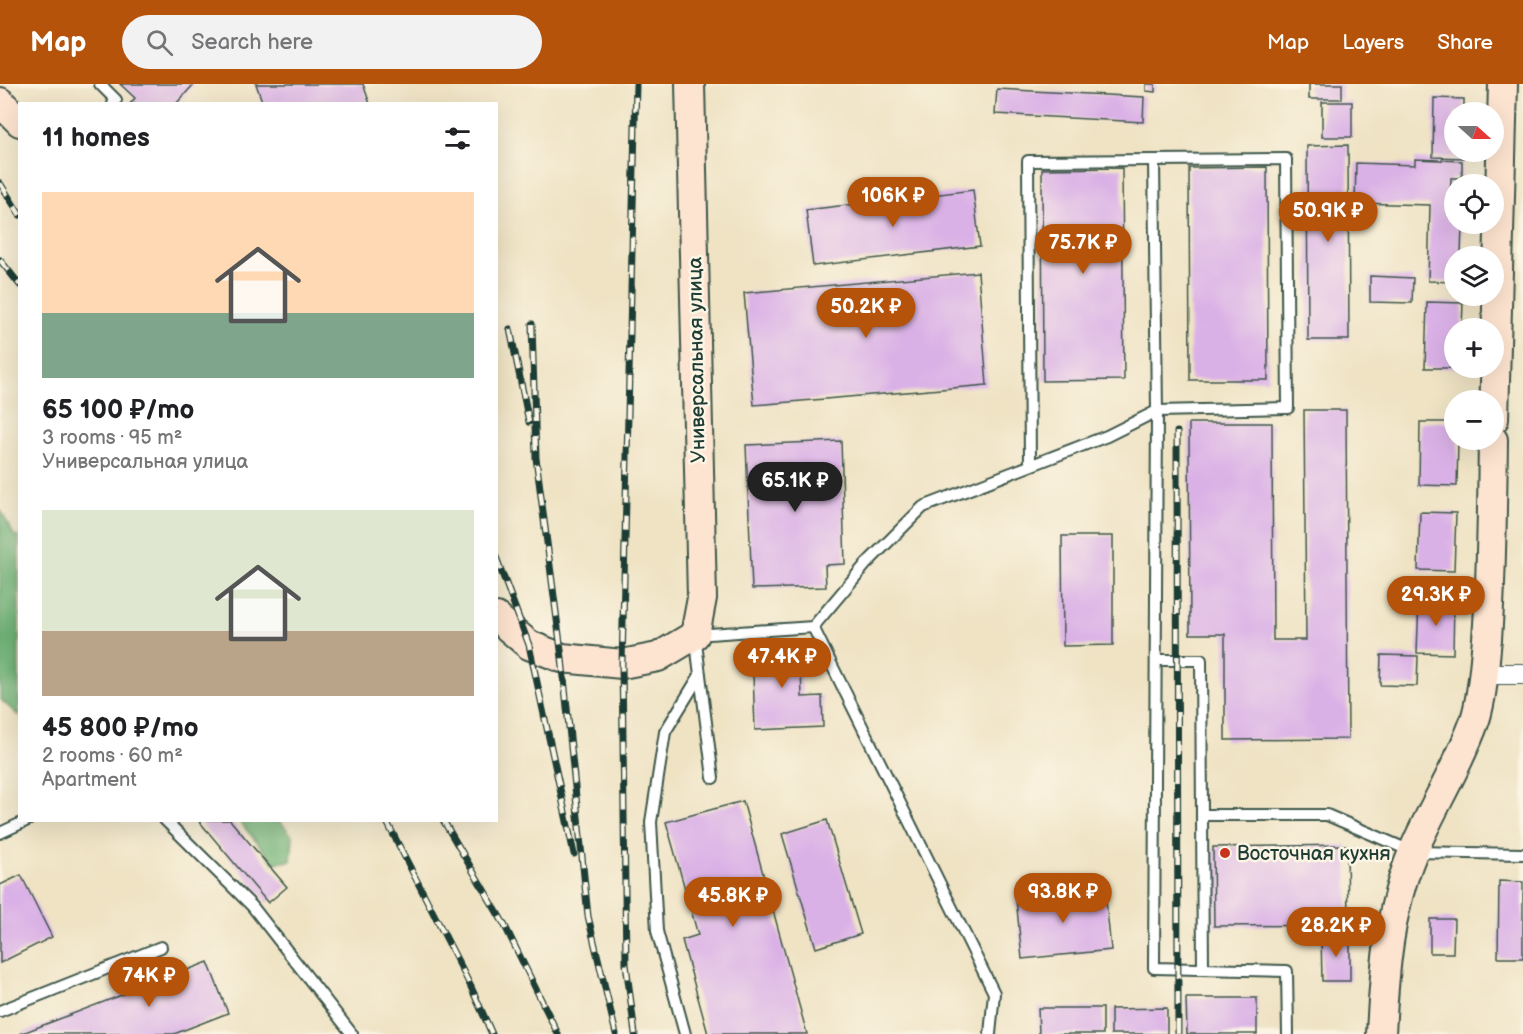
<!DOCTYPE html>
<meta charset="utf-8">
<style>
:root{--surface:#fff;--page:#f2f2f2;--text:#202124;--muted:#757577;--accent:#b45309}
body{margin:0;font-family:"Balsamiq Sans",sans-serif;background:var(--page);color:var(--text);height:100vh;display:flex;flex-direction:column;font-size:22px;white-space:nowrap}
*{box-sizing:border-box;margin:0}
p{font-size:20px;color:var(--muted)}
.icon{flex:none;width:33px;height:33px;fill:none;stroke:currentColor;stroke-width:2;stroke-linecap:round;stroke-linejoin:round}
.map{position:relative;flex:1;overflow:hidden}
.details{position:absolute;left:18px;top:18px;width:480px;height:720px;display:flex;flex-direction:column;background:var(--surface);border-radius:0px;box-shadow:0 6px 24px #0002}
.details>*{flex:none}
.needle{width:39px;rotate:111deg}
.fabs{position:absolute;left:1444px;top:18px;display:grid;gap:12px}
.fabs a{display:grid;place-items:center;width:60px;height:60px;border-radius:50%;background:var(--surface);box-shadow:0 6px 24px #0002;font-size:30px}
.price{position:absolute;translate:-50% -51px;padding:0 14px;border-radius:21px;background:var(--accent);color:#fff;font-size:20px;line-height:39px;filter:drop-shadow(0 2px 3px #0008)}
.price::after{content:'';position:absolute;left:50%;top:36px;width:18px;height:14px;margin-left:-9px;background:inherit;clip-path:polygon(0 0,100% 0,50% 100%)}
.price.on{background:#222;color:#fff}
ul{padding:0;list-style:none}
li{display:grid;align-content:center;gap:12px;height:318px;padding:0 24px}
li span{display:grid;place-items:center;height:186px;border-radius:0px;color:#555}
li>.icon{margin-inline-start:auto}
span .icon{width:108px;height:108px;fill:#fffc;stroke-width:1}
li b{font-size:26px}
h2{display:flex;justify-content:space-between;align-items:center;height:72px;padding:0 24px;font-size:26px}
header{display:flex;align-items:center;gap:36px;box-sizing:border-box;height:84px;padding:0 30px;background:var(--accent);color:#fff}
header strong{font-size:28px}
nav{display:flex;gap:33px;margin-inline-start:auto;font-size:21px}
.search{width:420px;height:54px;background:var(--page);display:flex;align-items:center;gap:15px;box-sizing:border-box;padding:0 21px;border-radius:33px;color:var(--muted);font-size:22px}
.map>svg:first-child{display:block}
.forest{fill:#6eb174;stroke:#467754;stroke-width:1.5}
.building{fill:#dab1e6}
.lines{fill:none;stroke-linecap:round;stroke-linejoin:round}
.lane-casing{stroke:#3e564a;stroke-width:14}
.street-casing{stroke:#3e564a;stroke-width:22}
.secondary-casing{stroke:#3e564a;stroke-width:32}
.lane{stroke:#fff;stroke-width:10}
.street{stroke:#fff;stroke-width:20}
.secondary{stroke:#fde4d0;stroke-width:28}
.rail-casing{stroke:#1f3d34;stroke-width:7}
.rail{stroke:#fcf5e5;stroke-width:4.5;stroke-dasharray:14;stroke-linecap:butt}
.poi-dot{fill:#c8321e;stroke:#fcf5e5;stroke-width:2}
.labels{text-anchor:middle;stroke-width:5;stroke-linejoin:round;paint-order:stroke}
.street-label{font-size:20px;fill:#1f3d34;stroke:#fcf5e5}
.poi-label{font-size:20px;fill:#1f3d34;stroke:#fcf5e5;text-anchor:start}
</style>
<header>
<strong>Map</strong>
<div class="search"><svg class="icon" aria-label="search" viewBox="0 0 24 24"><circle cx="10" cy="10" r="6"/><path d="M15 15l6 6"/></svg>Search here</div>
<nav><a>Map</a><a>Layers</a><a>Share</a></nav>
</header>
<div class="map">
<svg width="1523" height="950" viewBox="0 0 1523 950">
<rect width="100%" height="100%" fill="#fcf5e5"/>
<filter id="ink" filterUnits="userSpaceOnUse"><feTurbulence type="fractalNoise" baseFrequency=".0167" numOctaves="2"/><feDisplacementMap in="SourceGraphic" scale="12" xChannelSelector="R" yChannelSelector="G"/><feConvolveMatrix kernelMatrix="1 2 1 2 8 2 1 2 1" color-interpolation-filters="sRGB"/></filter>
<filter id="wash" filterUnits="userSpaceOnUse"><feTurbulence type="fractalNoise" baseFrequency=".008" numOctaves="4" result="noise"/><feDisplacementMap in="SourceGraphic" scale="24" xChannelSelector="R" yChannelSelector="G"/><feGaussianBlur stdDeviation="1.35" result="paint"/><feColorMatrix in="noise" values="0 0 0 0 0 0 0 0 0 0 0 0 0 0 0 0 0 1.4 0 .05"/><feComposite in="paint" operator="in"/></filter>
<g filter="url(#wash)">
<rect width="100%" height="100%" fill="#efe3c4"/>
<!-- forest -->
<g class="forest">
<path d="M0 425 14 451 19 453V632L0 615Z"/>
<path d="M239 737H280L293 753 291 777 274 779Z"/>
</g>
<g id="blocks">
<!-- building -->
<g class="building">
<path d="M120 0H194L176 20H130L135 14Z"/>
<path d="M256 0H363L370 20H263Z"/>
<path d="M1146 0H1155V8L1146 7Z"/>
<rect x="1309" y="0" width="33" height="15"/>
<path d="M997 5 1144 13 1143 38 995 30Z"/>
<path d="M1434 14 1464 15V28H1455V68H1463V74L1433 73Z"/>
<rect x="1322" y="18" width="30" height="35"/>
<path d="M1348 61 1349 256H1308L1307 62Z"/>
<path d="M1415 75 1462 77V94H1451L1450 114H1455V140H1462L1461 172H1455V198L1428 197 1430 121 1355 119 1356 79 1415 81Z"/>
<path d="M1267 83 1268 296H1190L1189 84Z"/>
<path d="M1122 84 1124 296 1043 297 1042 85Z"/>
<path d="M973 106 980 162 813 182 806 126Z"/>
<path d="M978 188 987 301 754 321 744 209Z"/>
<path d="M1370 192 1413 194 1412 219 1370 218Z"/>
<path d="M1427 218 1463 219 1462 244H1455V284H1425Z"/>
<path d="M1304 326H1346L1348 655 1225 656V550H1190L1189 339H1272L1273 556H1306Z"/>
<path d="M1420 338H1455V356H1458L1457 402 1419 401Z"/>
<path d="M841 357 845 480 825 481 826 503 752 505 746 361Z"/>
<path d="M1420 428 1456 429 1454 487 1418 486Z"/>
<path d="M1062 452H1113V561L1063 562Z"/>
<path d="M1419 515 1454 516 1453 570 1417 569Z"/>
<path d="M800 558 802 613 822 612 823 643 755 646 752 560Z"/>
<path d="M1381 571 1418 572 1417 602 1380 601Z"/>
<path d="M743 717 807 950H708L682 856 698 851 666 738Z"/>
<path d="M198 736H230L287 803 268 819Z"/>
<path d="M827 736 861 850 816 864 782 750Z"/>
<path d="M1347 761 1348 841 1214 842 1213 763Z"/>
<path d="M21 791 52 853 0 879V801Z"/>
<path d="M1499 797 1523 798V874H1498Z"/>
<path d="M1105 806 1111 866 1022 875 1016 814Z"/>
<path d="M1430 835H1454L1453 869H1430Z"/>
<path d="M1321 852H1350V897H1322Z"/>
<path d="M208 878 228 929 174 950H20Z"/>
<path d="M1186 914H1257V950H1187Z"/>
<path d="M1038 924H1103V950H1039Z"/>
<path d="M1167 924V950H1111V925Z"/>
</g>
</g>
</g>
<g filter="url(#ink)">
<use href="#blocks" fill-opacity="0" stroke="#3e564a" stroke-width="1.5"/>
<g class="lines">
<!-- lane casing -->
<g class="lane-casing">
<g id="lane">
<path d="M100 0 116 16 113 20"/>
<path d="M1154 76 1157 327 1154 884 1287 887 1288 950"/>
<path d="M813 543 994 909 990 950"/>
<path d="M1156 576H1201L1203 884"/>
<path d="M713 694 695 551 813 543 866 480 923 423 1107 352 1157 327 1288 324 1286 75 1028 77 1030 380"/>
<path d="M1202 731H1327L1413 768 1523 770"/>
<path d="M165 736 252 822 352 950"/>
<path d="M0 749 28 736"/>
<path d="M0 927 161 863"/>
<path d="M685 950 657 847 651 738 665 648 700 591"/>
</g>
</g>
<!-- street casing -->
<g class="street-casing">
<path id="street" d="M1484 590H1523"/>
</g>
<!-- secondary casing -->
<g class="secondary-casing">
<g id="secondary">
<path d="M0 18 20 38"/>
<path d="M1494 335 1503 0"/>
<path d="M496 533 529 561 562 574 622 580 658 573 695 551 702 514 690 0"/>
<path d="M1381 950C1384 889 1389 825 1413 768 1432 723 1459 682 1475 636 1483 611 1484 582 1487 555 1492 489 1492 422 1493 356"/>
</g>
</g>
<!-- lane -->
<use href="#lane" class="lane"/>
<!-- street -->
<use href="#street" class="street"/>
<!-- secondary -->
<use href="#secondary" class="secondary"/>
<!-- rail casing -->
<g class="rail-casing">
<g id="rail">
<path d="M0 99 20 131"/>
<path d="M0 176 20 201"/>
<path d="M532 240 536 374 562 574 588 832 616 950"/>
<path d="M510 245 529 338"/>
<path d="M1177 348 1178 950"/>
<path d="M496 473 529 561 574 770"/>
<path d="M386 736 471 903 492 950"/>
<path d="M443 736 504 840 558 950"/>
<path d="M635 950 626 880 622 580 636 0"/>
</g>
</g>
<!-- rail -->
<use href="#rail" class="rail"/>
</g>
</g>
<!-- markers -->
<circle class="poi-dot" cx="1225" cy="769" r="6"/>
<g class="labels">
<!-- street labels -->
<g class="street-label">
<text transform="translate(696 276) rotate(-91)" y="7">Универсальная улица</text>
</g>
<!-- poi labels -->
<g class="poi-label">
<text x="1237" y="776">Восточная кухня</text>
</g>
</g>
</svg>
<div class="fabs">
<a><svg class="needle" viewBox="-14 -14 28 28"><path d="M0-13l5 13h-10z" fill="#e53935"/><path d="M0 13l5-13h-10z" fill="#757577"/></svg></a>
<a><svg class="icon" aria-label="locate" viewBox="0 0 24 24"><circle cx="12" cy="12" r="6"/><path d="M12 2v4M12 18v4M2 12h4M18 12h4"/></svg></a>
<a><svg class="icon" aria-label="layers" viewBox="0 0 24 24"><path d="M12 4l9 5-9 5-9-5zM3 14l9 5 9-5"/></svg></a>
<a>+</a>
<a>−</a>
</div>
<b class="price" style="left:893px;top:144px">106K ₽</b>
<b class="price" style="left:1328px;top:159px">50.9K ₽</b>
<b class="price" style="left:1083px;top:191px">75.7K ₽</b>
<b class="price" style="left:866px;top:255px">50.2K ₽</b>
<b class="price on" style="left:795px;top:429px">65.1K ₽</b>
<b class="price" style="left:1436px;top:543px">29.3K ₽</b>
<b class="price" style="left:782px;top:605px">47.4K ₽</b>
<b class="price" style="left:1063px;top:840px">93.8K ₽</b>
<b class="price" style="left:733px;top:844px">45.8K ₽</b>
<b class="price" style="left:1336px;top:874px">28.2K ₽</b>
<b class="price" style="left:149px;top:924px">74K ₽</b>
<section class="details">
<h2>11 homes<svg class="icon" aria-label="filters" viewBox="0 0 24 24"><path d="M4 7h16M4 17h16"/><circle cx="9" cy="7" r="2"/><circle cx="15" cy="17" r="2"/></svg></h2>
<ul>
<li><span style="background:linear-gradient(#ffd9b3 65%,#7fa58c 0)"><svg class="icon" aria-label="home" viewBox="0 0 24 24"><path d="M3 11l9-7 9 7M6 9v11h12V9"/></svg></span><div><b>65 100 ₽/mo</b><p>3 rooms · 95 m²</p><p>Универсальная улица</p></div></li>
<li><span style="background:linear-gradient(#dfe7d0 65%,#b9a48a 0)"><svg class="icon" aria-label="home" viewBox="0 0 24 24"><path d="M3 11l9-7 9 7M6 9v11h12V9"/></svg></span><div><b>45 800 ₽/mo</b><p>2 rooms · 60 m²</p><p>Apartment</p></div></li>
</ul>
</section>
</div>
